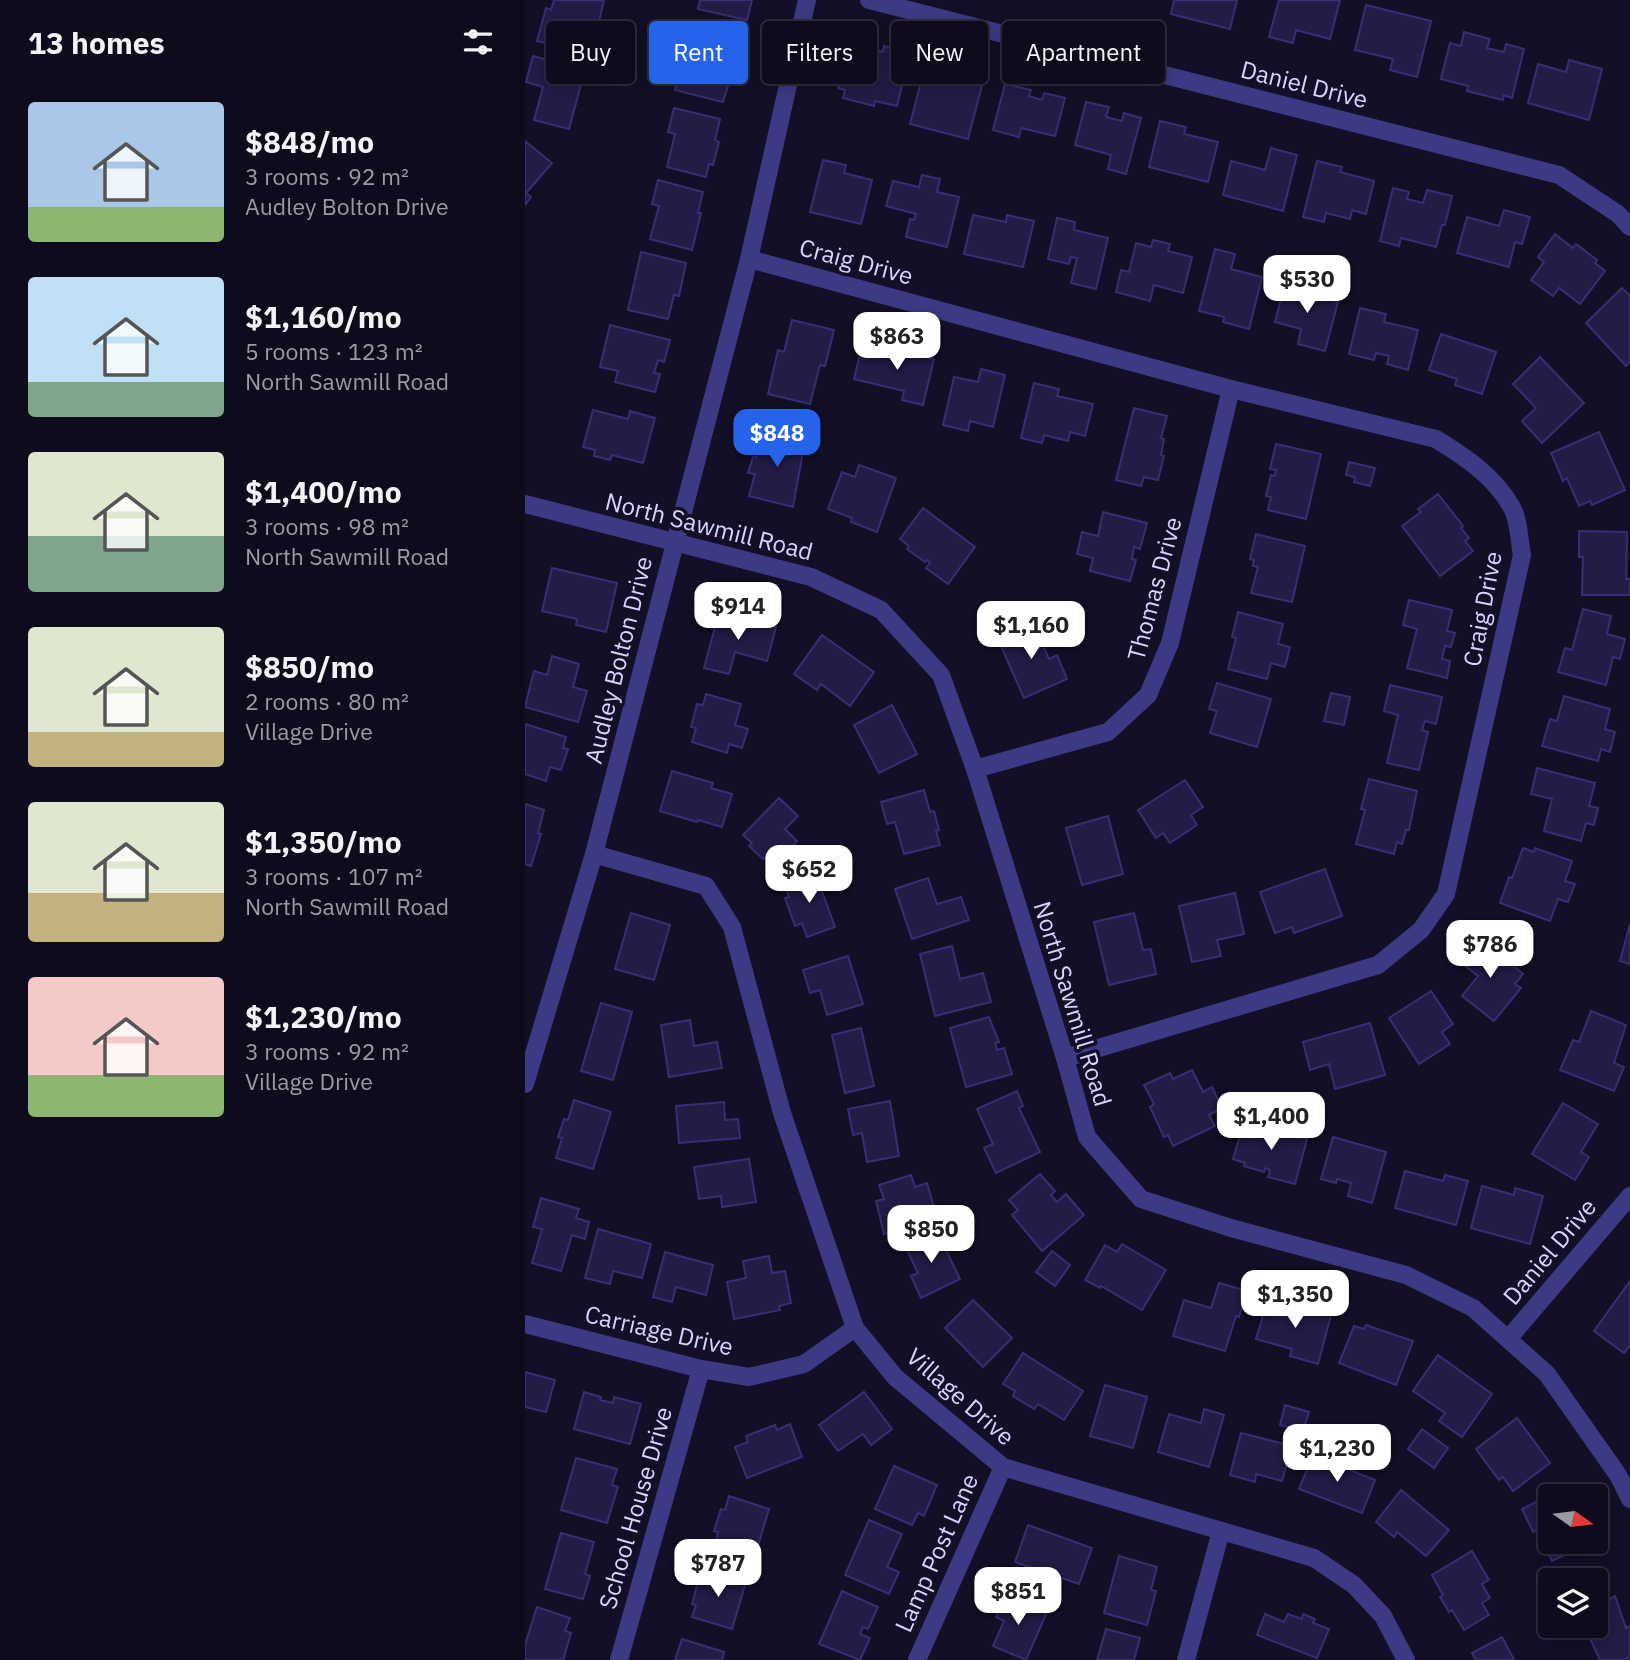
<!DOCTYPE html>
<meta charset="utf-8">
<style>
:root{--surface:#0e0b1c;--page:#171425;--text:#f1f3f6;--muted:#9b9ba3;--line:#2e2b3b;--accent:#2563eb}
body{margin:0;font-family:"IBM Plex Sans",sans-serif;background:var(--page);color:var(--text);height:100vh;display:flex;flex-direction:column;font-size:26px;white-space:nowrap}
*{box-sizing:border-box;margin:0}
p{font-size:23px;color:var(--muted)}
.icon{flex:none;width:38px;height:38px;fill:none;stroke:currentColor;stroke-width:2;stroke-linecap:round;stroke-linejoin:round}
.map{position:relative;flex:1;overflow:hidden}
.panel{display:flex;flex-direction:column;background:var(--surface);width:525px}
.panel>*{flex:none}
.banner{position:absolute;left:21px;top:21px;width:665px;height:63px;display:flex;gap:14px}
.needle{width:46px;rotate:104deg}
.controls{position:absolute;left:1013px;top:1484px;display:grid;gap:14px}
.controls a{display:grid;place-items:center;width:70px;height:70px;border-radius:7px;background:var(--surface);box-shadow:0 4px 18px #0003,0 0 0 2px var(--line);font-size:35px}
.price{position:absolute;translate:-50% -60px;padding:0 16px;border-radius:14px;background:#fff;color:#222;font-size:23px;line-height:46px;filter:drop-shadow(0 2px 4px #0008)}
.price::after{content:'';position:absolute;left:50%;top:42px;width:21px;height:16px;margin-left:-10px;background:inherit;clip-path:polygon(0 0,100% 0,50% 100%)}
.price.current{background:var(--accent);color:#fff}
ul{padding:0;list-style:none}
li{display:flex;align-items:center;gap:21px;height:175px;padding:0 28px}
li span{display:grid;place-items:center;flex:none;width:196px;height:140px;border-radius:7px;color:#555}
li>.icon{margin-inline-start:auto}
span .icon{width:84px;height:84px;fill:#fffc;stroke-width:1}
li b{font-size:30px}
h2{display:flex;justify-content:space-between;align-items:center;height:84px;padding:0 28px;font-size:30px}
.pill{padding:0 24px;border-radius:7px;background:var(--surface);box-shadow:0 4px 18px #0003,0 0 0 2px var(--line);font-size:24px;line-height:63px}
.pill.current{background:var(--accent);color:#fff}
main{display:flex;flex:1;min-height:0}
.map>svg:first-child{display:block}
.building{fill:#241b47;stroke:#3b2d73;stroke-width:2}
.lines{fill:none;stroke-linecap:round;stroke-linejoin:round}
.street{stroke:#3d3a85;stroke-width:18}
.labels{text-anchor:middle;stroke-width:7;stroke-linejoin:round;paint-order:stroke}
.street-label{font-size:24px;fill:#d9d4ff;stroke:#130f26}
</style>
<main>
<section class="panel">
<h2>13 homes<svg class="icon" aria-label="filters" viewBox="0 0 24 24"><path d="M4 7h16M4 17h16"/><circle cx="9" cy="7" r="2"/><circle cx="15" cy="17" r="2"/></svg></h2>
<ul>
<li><span style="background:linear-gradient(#a9c7e8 75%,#8fb573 0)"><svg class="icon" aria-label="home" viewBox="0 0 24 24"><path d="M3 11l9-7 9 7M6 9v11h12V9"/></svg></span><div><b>$848/mo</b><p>3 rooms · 92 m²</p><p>Audley Bolton Drive</p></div></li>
<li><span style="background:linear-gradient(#bfe0f5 75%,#7fa58c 0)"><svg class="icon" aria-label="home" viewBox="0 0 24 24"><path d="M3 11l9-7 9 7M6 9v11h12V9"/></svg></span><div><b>$1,160/mo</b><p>5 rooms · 123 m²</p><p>North Sawmill Road</p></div></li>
<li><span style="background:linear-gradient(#dfe7d0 60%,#7fa58c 0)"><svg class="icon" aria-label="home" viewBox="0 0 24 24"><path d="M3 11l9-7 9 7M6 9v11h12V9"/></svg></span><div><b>$1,400/mo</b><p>3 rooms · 98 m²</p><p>North Sawmill Road</p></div></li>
<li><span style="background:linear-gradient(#dfe7d0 75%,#c2b280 0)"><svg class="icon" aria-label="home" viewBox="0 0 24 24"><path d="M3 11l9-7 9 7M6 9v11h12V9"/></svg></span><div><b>$850/mo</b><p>2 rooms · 80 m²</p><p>Village Drive</p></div></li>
<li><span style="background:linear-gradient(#dfe7d0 65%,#c2b280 0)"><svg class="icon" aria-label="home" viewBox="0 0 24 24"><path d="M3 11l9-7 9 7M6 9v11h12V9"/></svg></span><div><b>$1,350/mo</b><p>3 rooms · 107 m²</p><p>North Sawmill Road</p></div></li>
<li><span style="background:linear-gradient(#f6c9c9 70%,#8fb573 0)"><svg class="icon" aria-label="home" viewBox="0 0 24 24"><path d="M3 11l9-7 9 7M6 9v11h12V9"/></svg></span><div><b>$1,230/mo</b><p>3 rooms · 92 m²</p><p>Village Drive</p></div></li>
</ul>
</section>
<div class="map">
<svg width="1105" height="1660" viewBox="0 0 1105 1660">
<rect width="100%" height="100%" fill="#130f26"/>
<!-- building -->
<g class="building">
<path d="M29 0H79L72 30 61 28 55 52 12 41 21 8 26 10Z"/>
<path d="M175 0H227L222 20 173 9Z"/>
<path d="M649 0H712L705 29 646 14Z"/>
<path d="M754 0H815L805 39 771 30 768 43 744 37Z"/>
<path d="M841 5 906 21 892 77 865 70 868 59 830 50Z"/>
<path d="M186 31 209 37 207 45 216 47 212 62 208 61 207 67H209L198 102 150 90 156 65 171 69 179 38 184 39Z"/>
<path d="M939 32 965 39 962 48 979 52 981 44 999 49 987 98 979 95 978 100 942 91 943 86 916 79 925 43 936 46Z"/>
<path d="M331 45 358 52 359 46 385 53 372 106 350 101 349 106 318 98 320 90 313 88 321 55 328 57Z"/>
<path d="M8 56 60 70 44 129 9 120 18 87 1 82Z"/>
<path d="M1044 60 1077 69 1064 120 1003 103 1013 64 1041 72Z"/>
<path d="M428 66 460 74 443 139 385 124 398 74 424 81Z"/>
<path d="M480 84 506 90 504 96 517 100 519 93 540 98 530 136 496 128 494 137 468 130Z"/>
<path d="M561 102 584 107 581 117 597 121 599 113 616 118 601 174 583 169 586 155 550 145Z"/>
<path d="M149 108 195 119 190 140 194 142 188 165 184 164 181 177 142 167 150 134 143 132Z"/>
<path d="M635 121 661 127 659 134 693 142 683 182 624 167Z"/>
<path d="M0 141 27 163 1 193 6 197 0 205Z"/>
<path d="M746 148 772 155 758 211 698 195 706 161 740 170Z"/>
<path d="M298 160 321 165 319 173 347 180 336 224 285 212Z"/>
<path d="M792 161 817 167 815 172 849 181 841 214 827 210 825 219 801 213 799 222 778 217Z"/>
<path d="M397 175 415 179 412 192 434 197 422 247 381 237 385 219 389 220 391 214 361 206 368 181 394 187Z"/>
<path d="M133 180 178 192 173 213H176L167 250 125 239 134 206 127 204Z"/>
<path d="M868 188 884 192 882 199 898 203 902 190 927 196 920 225H917L911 247 876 238 874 246 855 241Z"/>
<path d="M979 210 1005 217 997 244 990 242 984 267 932 253 942 217 974 226Z"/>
<path d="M448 215 481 222 482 215 509 221 498 267 439 254Z"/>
<path d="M532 218 550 222 549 230 583 238 571 289 546 283 552 258 546 257 544 264 523 259Z"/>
<path d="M1030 234 1048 248 1051 244 1072 260 1070 263 1080 271 1055 304 1034 288 1028 296 1006 280 1019 262 1013 257Z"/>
<path d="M628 240 645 244 643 251 667 257 658 293 629 285 625 301 591 292 596 270 604 272 611 243 626 247Z"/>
<path d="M690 249 710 254 706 269 737 277 724 329 698 322 699 317 674 311Z"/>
<path d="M116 252 161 263 154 296 149 295 143 319 103 310Z"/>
<path d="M761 279 781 285 779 293 813 302 800 351 773 344 776 329 750 322Z"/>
<path d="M1097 288 1105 296V361L1101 366 1061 323Z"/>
<path d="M835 308 861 314 859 322 893 330 883 370 862 364 864 356 851 353 849 360 824 354Z"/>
<path d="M267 320 309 330 300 366 295 365 285 404 243 394 253 350 259 352Z"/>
<path d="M85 325 145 340 139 362 133 360 129 373 135 374 130 392 90 382 93 371 75 367Z"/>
<path d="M916 334 971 352 957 394 930 385 932 379 904 370Z"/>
<path d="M359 347 409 359 398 405 377 400 379 391 329 379 336 350 357 354Z"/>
<path d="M1015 357 1059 403 1017 443 997 421 1011 408 988 384Z"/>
<path d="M456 369 480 375 468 427 445 421 443 431 418 425 429 377 453 382Z"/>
<path d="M509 383 534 389 532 396 568 404 560 436 545 432 543 441 519 435 517 443 496 438Z"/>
<path d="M609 408 642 416 636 438 639 439 636 455 639 456 633 480 619 477 616 486 591 480Z"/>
<path d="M68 410 103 419 105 411 130 418 118 463 87 455 85 460 69 456 70 450 58 447Z"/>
<path d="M241 432 280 441 268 507 224 496 230 474 223 473 228 457 231 458 234 442 238 443Z"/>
<path d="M1074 432 1100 490 1067 505 1065 501 1054 506 1042 478 1038 481 1026 453Z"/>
<path d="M751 444 796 454 781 519 743 510 746 497 741 496 746 475 750 476 751 470 745 469Z"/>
<path d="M824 462 850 468 845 486 829 482 830 477 821 475Z"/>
<path d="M334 465 371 478 352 532 326 522 327 518 303 509 317 472 330 477Z"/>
<path d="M913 494 938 526 936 528 944 538 940 541 948 551 915 576 877 526 896 512 893 509Z"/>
<path d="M398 508 450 547 423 584 401 568 405 563 402 560 400 562 382 549 384 546 375 539Z"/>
<path d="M578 512 622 523 615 549 609 547 607 559 611 560 605 581 565 571 568 558 552 554 557 532 573 536Z"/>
<path d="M1054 531 1102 532 1101 579H1105V595H1057L1058 557H1054Z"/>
<path d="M731 534 780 546 767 602 726 593 733 567 728 566 729 560 725 559Z"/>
<path d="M27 568 92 583 81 632 51 625 52 619 17 611Z"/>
<path d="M884 600 927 610 922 631 930 633 926 647 920 646 917 659 925 661 922 678 882 668 892 629 878 625Z"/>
<path d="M1058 609 1086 616 1082 634 1100 639 1095 659 1088 657 1081 685 1033 672 1040 648 1047 650Z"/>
<path d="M194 612 251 627 242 661 210 652 204 674 179 668Z"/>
<path d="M713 612 758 624 753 644 765 647 760 667 746 663 742 679 703 669 711 638 707 637Z"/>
<path d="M508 622 524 659 532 655 542 679 499 698 472 637Z"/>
<path d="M297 635 349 672 325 706 296 684 292 690 269 674Z"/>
<path d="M27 656 54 664 48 687 62 691 53 722 0 707 9 671 22 675Z"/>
<path d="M692 683 746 699 732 747 685 733 692 711 684 709Z"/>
<path d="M865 685 917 697 911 724 900 721 897 730 903 732 894 770 862 763 873 715 859 711Z"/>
<path d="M806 693 825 697 819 725 799 721Z"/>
<path d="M181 694 216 704 210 725 223 729 217 748 204 744 202 753 167 742 171 728 166 727 172 704 178 705Z"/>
<path d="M1039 696 1085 709 1080 729 1090 732 1085 752 1076 749 1073 761 1017 746 1025 719 1032 721Z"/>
<path d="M367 705 392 754 354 773 329 725Z"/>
<path d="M0 724 41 737 38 748 43 749 36 770 25 767 21 781 0 774Z"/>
<path d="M1012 768 1070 783 1064 806 1073 808 1069 825 1061 823 1056 841 1019 831 1027 799 1006 794Z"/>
<path d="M147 771 188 783 186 788 207 794 197 827 173 820 172 822 135 811Z"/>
<path d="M844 779 892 791 884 830H881L877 844 872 842 869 854 831 844 840 810 836 809Z"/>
<path d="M660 780 678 807 666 815 672 825 645 843 638 833 631 838 613 810Z"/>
<path d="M399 790 405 812 409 811 414 830 411 831 415 845 379 854 370 822 362 824 356 802Z"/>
<path d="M254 798 273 816 260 829 272 841 250 865 241 856 238 859 224 846 227 843 218 835Z"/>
<path d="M0 804 19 810 13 833 16 834 6 866 0 864Z"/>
<path d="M583 816 598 874 557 885 541 828Z"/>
<path d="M998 848 1009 852 1010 848 1047 861 1040 881 1050 884 1043 902 1033 899 1025 921 975 903 984 877 987 878Z"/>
<path d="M800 869 817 916 769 933 767 927 750 933 735 892Z"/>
<path d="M290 872 310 927 282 937 277 923 270 926 260 898 264 897 259 884Z"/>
<path d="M403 878 412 904 436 897 444 920 387 939 370 889Z"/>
<path d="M710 893 719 934 692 940 696 956 667 962 654 906Z"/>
<path d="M106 913 145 925 129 980 90 969Z"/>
<path d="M609 913 618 950 626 949 631 974 584 985 569 922Z"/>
<path d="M1105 924V964L1095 961Z"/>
<path d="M954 938 998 974 990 984 996 988 969 1021 937 996 953 976 935 962Z"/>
<path d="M427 946 435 979 458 973 466 1002 410 1016 395 954Z"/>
<path d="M323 956 338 1004 302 1015 295 990 285 993 278 970Z"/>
<path d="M906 991 928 1024 917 1032 925 1044 894 1064 864 1018Z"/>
<path d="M76 1003 107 1012 88 1080 56 1071Z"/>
<path d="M1066 1011 1101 1025 1089 1063 1099 1067 1089 1091 1035 1070 1048 1040 1054 1042Z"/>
<path d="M464 1017 474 1042 470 1043 472 1050 479 1048 487 1074 441 1087 425 1028Z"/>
<path d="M165 1020 169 1046 192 1042 197 1068 144 1077 136 1025Z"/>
<path d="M845 1023 860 1075 810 1089 804 1064 785 1070 778 1042Z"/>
<path d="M336 1028 349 1086 320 1093 307 1035Z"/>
<path d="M667 1070 678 1092 687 1087 697 1108 684 1115 690 1126 648 1146 643 1135 639 1137 625 1107 629 1104 619 1085 645 1073 648 1079Z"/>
<path d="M492 1091 498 1106 494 1108 515 1152 471 1173 459 1148 468 1144 452 1109Z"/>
<path d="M49 1100 86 1112 68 1169 31 1158 37 1138 33 1137 39 1119 43 1120Z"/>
<path d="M365 1101 374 1156 342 1162 337 1133 328 1135 323 1109Z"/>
<path d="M199 1102 200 1120 213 1119 215 1138 154 1143 151 1106Z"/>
<path d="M1038 1103 1073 1124 1056 1152 1064 1157 1050 1180 1007 1154Z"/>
<path d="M719 1122 782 1139 770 1184 743 1177 745 1170 740 1168 739 1172 719 1166 720 1163 708 1159Z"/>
<path d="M808 1137 861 1152 847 1203 823 1196 826 1183 812 1179 811 1183 796 1179Z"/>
<path d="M224 1159 231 1202 197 1207 196 1196 174 1199 169 1167Z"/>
<path d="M880 1171 918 1181 920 1175 943 1181 931 1225 870 1208Z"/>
<path d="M515 1174 530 1191 526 1195 532 1202 541 1194 559 1215 517 1251 487 1215 493 1210 484 1200Z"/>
<path d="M386 1175 390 1187 402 1183 412 1217 359 1234 351 1201 359 1199 354 1185Z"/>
<path d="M957 1186 989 1195 990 1188 1018 1196 1005 1244 946 1228Z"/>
<path d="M16 1198 54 1209 51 1218 64 1222 60 1239 47 1235 36 1271 7 1263 17 1229 8 1227Z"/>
<path d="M73 1229 126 1244 117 1278 88 1271 85 1284 60 1278Z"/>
<path d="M412 1231 435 1279 396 1298 386 1276 393 1273 380 1246Z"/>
<path d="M597 1244 641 1270 617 1310 576 1286 575 1288 560 1280 580 1245 592 1252Z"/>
<path d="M527 1251 545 1265 530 1286 511 1272Z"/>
<path d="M140 1252 188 1265 181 1295 151 1287 147 1302 128 1297Z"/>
<path d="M244 1256 247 1273 260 1271 266 1303 254 1306 255 1310 209 1319 202 1282 221 1278 218 1261Z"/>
<path d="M1105 1281V1345L1099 1353 1069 1331Z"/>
<path d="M694 1283 722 1291 714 1317 711 1316 700 1351 648 1336 659 1300 686 1308Z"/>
<path d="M743 1299 782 1313 783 1308 806 1315 793 1364 765 1356 767 1349 731 1339Z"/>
<path d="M448 1300 487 1338 458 1367 420 1328Z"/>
<path d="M841 1325 888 1341 871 1385 814 1363 829 1326 839 1329Z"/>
<path d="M498 1353 558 1391 539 1420 513 1404 509 1409 488 1396 490 1391 478 1384Z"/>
<path d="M913 1355 967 1394 937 1437 914 1421 920 1413 888 1391Z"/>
<path d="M0 1372 30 1380 21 1412 0 1407Z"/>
<path d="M580 1385 622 1397 608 1448 565 1436Z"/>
<path d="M59 1392 76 1397 75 1400 88 1403 89 1397 116 1404 105 1444 49 1429Z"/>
<path d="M339 1392 367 1429 346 1445 338 1434 313 1451 294 1425Z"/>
<path d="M760 1405 784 1412 778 1431 755 1425Z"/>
<path d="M679 1409 699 1415 684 1467 633 1452 644 1414 676 1423Z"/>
<path d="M992 1418 1025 1463 988 1491 978 1477 974 1480 951 1449Z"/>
<path d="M265 1424 277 1457 222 1478 210 1447 223 1442 221 1436 250 1425 252 1430Z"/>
<path d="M897 1429 923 1448 909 1468 883 1449Z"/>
<path d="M716 1433 767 1446 757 1481 731 1474 730 1482 705 1475Z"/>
<path d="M788 1455 850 1480 837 1513 774 1489Z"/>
<path d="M51 1458 92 1469 87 1485 93 1487 82 1523 36 1510Z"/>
<path d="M369 1466 412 1485 399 1516 393 1513 387 1525 350 1509Z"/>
<path d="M1039 1488 1043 1496H1026V1542H1059L1061 1545 1027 1561 1012 1530 1008 1532 997 1509Z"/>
<path d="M876 1490 924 1530 901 1556 872 1532 869 1537 851 1522Z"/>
<path d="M204 1496 244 1509 230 1556 190 1544 193 1532 189 1531 196 1509 200 1510Z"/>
<path d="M344 1520 377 1534 362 1567 374 1572 364 1594 320 1575Z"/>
<path d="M503 1525 567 1548 554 1584 490 1562Z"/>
<path d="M36 1533 69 1542 60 1574 65 1576 58 1599 20 1589Z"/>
<path d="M947 1551 964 1580 957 1584 965 1598 957 1603 964 1615 939 1630 927 1610 924 1612 915 1597 918 1595 907 1575Z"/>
<path d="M594 1556 632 1567 626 1590 631 1591 622 1625 579 1613Z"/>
<path d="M182 1570 221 1582 207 1629 167 1617 171 1605 167 1604 173 1582 178 1584Z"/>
<path d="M317 1591 353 1607 343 1629 338 1627 335 1634 345 1638 335 1660 294 1644Z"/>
<path d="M481 1594 522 1612 501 1660 468 1646 479 1621 471 1617Z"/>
<path d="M1090 1596 1101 1628 1105 1626V1657L1099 1660H1075L1059 1626H1071V1606Z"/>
<path d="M12 1607 45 1618 40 1631 46 1633 38 1660H0V1645Z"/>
<path d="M740 1614 759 1622 763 1614 777 1619 778 1614 790 1619 788 1623 804 1629 792 1658 732 1635Z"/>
<path d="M581 1629 615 1638 609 1660H572Z"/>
<path d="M977 1637 989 1660H951L947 1653Z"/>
<path d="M157 1639 199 1652 197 1660H150Z"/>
</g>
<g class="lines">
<!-- street -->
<g class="street">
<path d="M344 0 1034 175 1093 214 1105 227"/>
<path d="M224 259 706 389 911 439C940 457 969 476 986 506 994 518 994 540 997 555L921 894 896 930 853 965 540 1058"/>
<path d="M0 504 286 577 356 610 416 675 450 769 540 1058 562 1137 616 1199 706 1228 881 1275 948 1308 1022 1374 1093 1475 1105 1499"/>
<path d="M450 769 583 732 623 695 645 643 706 389"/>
<path d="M69 854 181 886 207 927 257 1113 330 1328 370 1377 478 1467 789 1558 829 1585 858 1616 881 1660"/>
<path d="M0 1084 69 854 224 259 282 0"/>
<path d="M0 1324 176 1369 224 1377 279 1364 330 1328"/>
<path d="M983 1339 1105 1196"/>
<path d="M94 1660 176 1369"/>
<path d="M392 1660 478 1467"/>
<path d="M661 1660 696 1531"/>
</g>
</g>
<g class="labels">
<!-- street labels -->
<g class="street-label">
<text transform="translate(779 85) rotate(14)" y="8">Daniel Drive</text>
<text transform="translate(331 262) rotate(15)" y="8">Craig Drive</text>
<text transform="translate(184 527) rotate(14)" y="8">North Sawmill Road</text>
<text transform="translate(630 589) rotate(-75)" y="8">Thomas Drive</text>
<text transform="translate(958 609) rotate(-79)" y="8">Craig Drive</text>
<text transform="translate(94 660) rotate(-76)" y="8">Audley Bolton Drive</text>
<text transform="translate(547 1004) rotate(73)" y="8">North Sawmill Road</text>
<text transform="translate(1025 1252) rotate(-50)" y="8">Daniel Drive</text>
<text transform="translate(134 1331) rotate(13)" y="8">Carriage Drive</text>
<text transform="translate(435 1397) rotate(41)" y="8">Village Drive</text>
<text transform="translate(111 1508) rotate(-74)" y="8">School House Drive</text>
<text transform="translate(412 1553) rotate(-66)" y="8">Lamp Post Lane</text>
</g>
</g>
</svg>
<div class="controls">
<a><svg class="needle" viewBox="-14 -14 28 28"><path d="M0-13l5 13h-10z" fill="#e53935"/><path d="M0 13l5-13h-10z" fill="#9b9ba3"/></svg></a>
<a><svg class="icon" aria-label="layers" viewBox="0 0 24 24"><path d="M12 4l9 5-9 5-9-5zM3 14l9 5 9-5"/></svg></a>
</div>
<b class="price" style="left:782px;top:315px">$530</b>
<b class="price" style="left:372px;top:372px">$863</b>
<b class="price current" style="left:252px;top:469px">$848</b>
<b class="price" style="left:213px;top:642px">$914</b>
<b class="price" style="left:506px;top:661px">$1,160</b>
<b class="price" style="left:284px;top:905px">$652</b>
<b class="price" style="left:965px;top:980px">$786</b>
<b class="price" style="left:746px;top:1152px">$1,400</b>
<b class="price" style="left:406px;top:1265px">$850</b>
<b class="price" style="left:770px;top:1330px">$1,350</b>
<b class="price" style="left:812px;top:1484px">$1,230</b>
<b class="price" style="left:193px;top:1599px">$787</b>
<b class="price" style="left:493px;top:1627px">$851</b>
<div class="banner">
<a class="pill">Buy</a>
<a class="pill current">Rent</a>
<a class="pill">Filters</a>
<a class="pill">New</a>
<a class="pill">Apartment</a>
</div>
</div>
</main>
